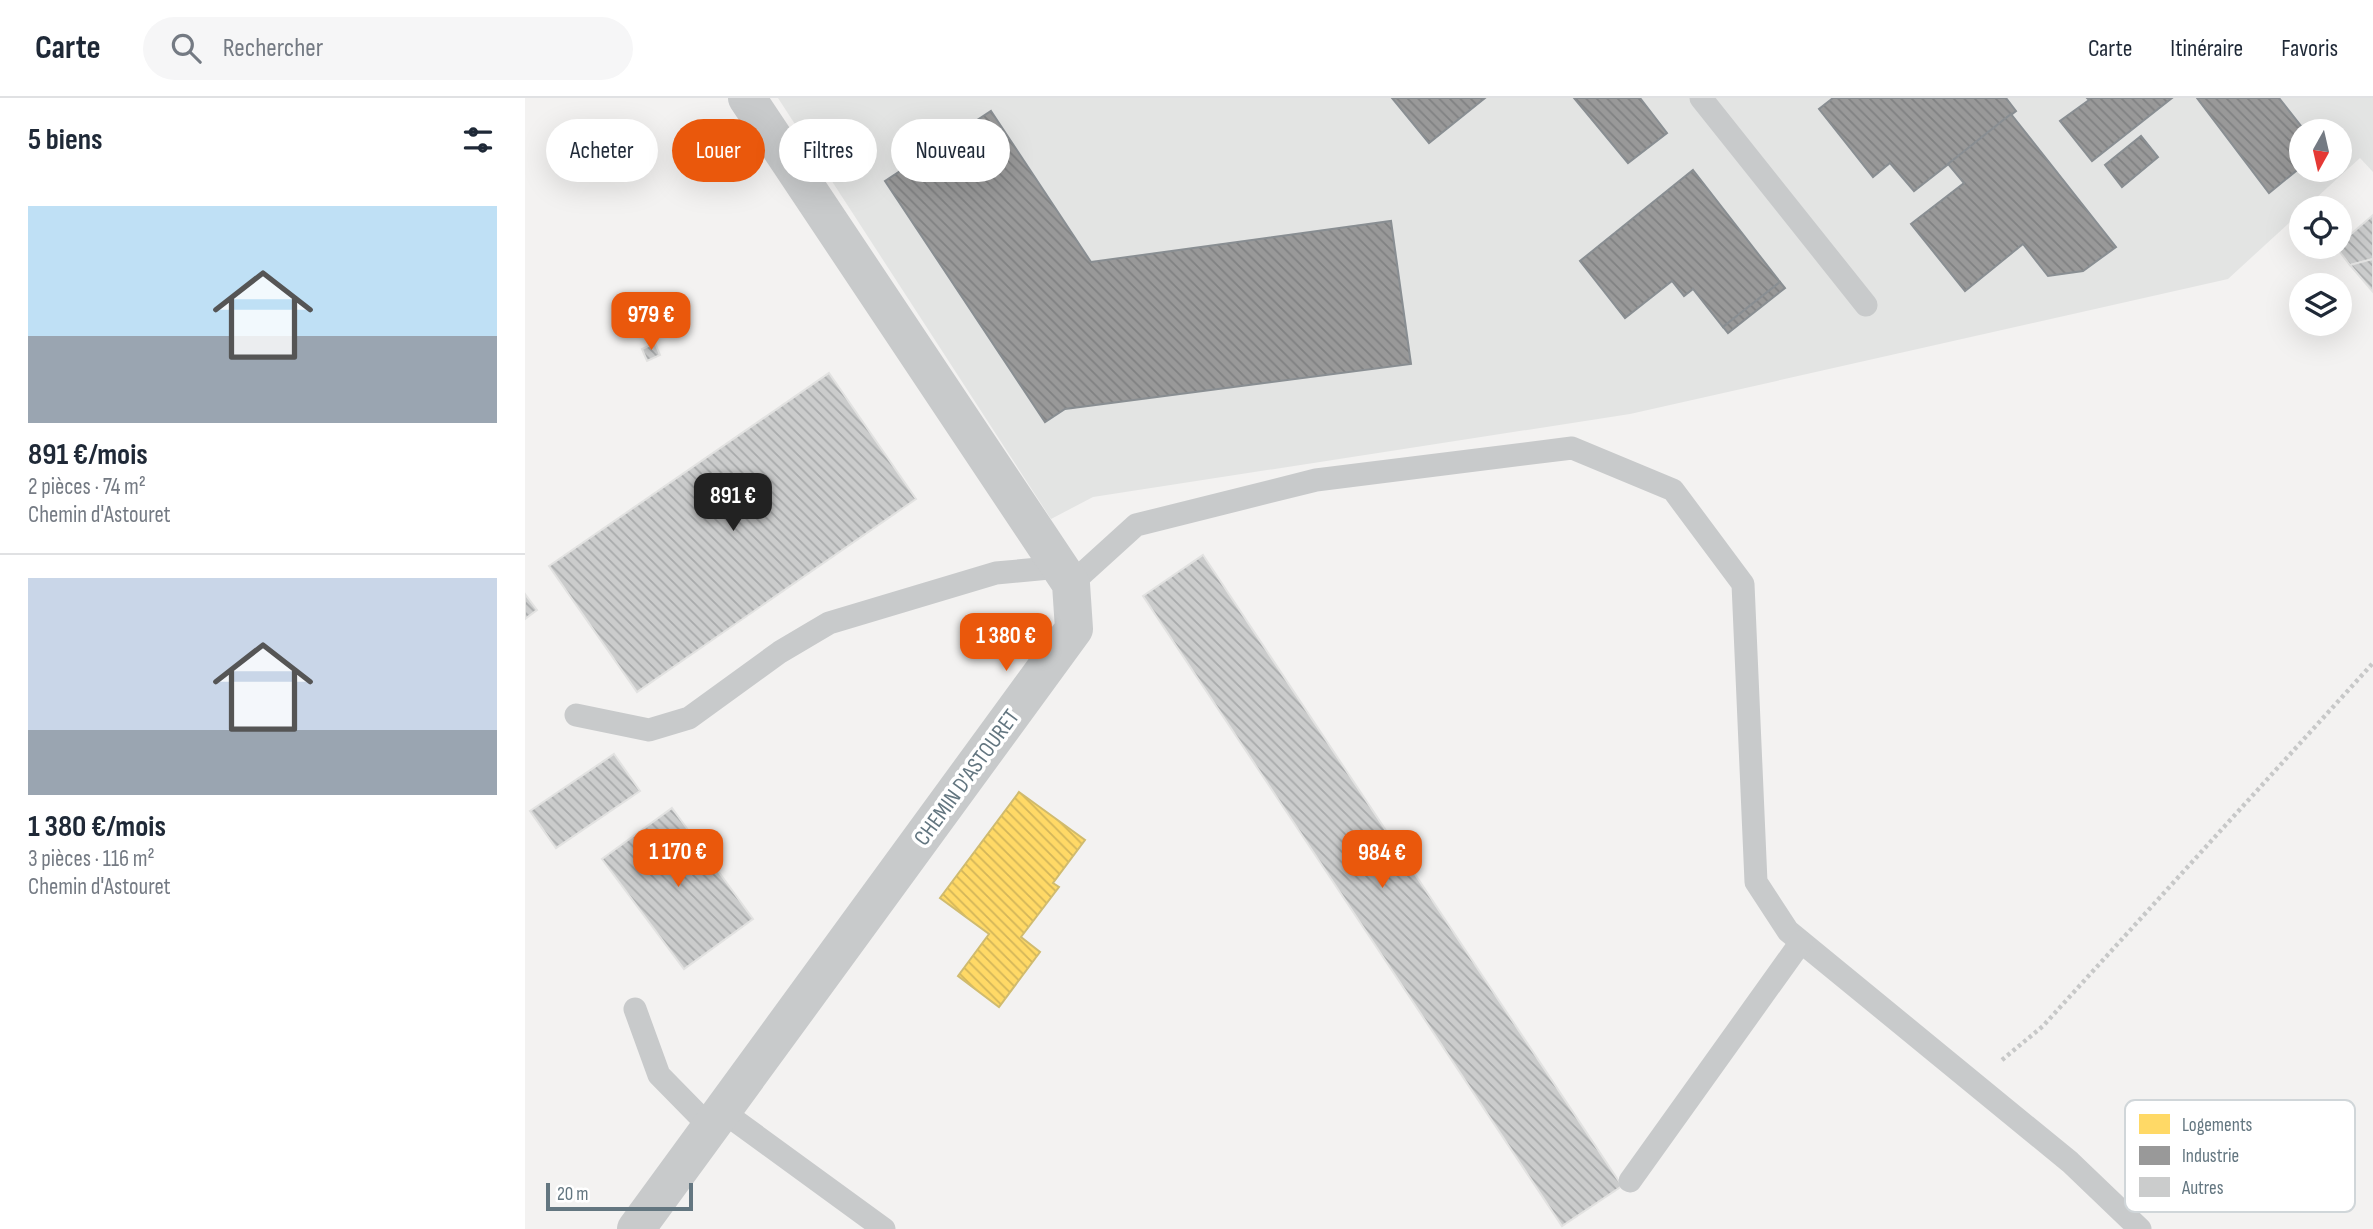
<!DOCTYPE html>
<html lang="fr">
<meta charset="utf-8">
<style>
:root{--surface:#fff;--page:#f6f6f7;--text:#1f2937;--muted:#747a83;--line:#e0e1e3;--accent:#ea580c}
body{margin:0;font-family:"Sofia Sans Condensed",sans-serif;background:var(--page);color:var(--text);height:100vh;display:flex;flex-direction:column;font-size:26px;white-space:nowrap}
*{box-sizing:border-box;margin:0}
p{font-size:23px;color:var(--muted)}
.icon{flex:none;width:38px;height:38px;fill:none;stroke:currentColor;stroke-width:2;stroke-linecap:round;stroke-linejoin:round}
.map{position:relative;flex:1;overflow:hidden}
.sheet{display:flex;flex-direction:column;background:var(--surface);width:525px}
.sheet>*{flex:none}
.banner{position:absolute;left:21px;top:21px;width:665px;height:63px;display:flex;gap:14px}
.needle{width:46px;rotate:188deg}
.tools{position:absolute;left:1764px;top:21px;display:grid;gap:14px}
.tools a{display:grid;place-items:center;width:63px;height:63px;border-radius:50%;background:var(--surface);box-shadow:0 7px 28px #0002;font-size:35px}
.scale{position:absolute;left:21px;bottom:18px;width:147px;box-sizing:border-box;padding-left:7px;border:4px solid #637680;border-top:0;font-size:19px;line-height:24px;white-space:nowrap;color:#637680;-webkit-text-stroke:5px #fff;paint-order:stroke}
.price{position:absolute;translate:-50% -60px;padding:0 16px;border-radius:14px;background:var(--accent);color:#fff;font-size:23px;line-height:46px;filter:drop-shadow(0 2px 4px #0008)}
.price::after{content:'';position:absolute;left:50%;top:42px;width:21px;height:16px;margin-left:-10px;background:inherit;clip-path:polygon(0 0,100% 0,50% 100%)}
.price.current{background:#222;color:#fff}
ul{padding:0;list-style:none}
li{display:grid;align-content:center;gap:14px;height:371px;padding:0 28px}
li+li{border-top:2px solid var(--line)}
li span{display:grid;place-items:center;height:217px;border-radius:0px;color:#555}
li>.icon{margin-inline-start:auto}
span .icon{width:126px;height:126px;fill:#fffc;stroke-width:1}
li b{font-size:30px}
h2{display:flex;justify-content:space-between;align-items:center;height:84px;padding:0 28px;font-size:30px}
.tag{padding:0 24px;border-radius:32px;background:var(--surface);box-shadow:0 7px 28px #0002;font-size:24px;line-height:63px}
.tag.current{background:var(--accent);color:#fff}
header{display:flex;align-items:center;gap:42px;box-sizing:border-box;height:98px;padding:0 35px;background:var(--surface);border-bottom:2px solid var(--line)}
header strong{font-size:33px}
nav{display:flex;gap:38px;margin-inline-start:auto;font-size:24px}
.search{width:490px;height:63px;background:var(--page);display:flex;align-items:center;gap:18px;box-sizing:border-box;padding:0 24px;border-radius:38px;color:var(--muted);font-size:26px}
main{display:flex;flex:1;min-height:0}
.map>svg:first-child{display:block}
.built{fill:#e3e4e3;fill-rule:evenodd}
.homes{fill:url(#homes-back-hatch);stroke:#d0bb6e;stroke-width:2}
.industry{fill:url(#industry-back-hatch);stroke:#898e92;stroke-width:2}
.building{fill:url(#building-back-hatch);stroke:#e2e2e1;stroke-width:2}
.lines{fill:none;stroke-linecap:round;stroke-linejoin:round}
.path{stroke:#c7c8c8;stroke-width:4.5;stroke-dasharray:3.5 3.5;stroke-linecap:butt}
.service{stroke:#c8cacb;stroke-width:23}
.minor{stroke:#c8cacb;stroke-width:38}
.labels{text-anchor:middle;stroke-width:7;stroke-linejoin:round;paint-order:stroke}
.street-label{font-size:23px;fill:#637680;stroke:#fff}
.key{fill:#fff;stroke:#d0d6d9;stroke-width:2}
.key-label{font-size:19px;fill:#637680}
</style>
<header>
<strong>Carte</strong>
<div class="search"><svg class="icon" aria-label="search" viewBox="0 0 24 24"><circle cx="10" cy="10" r="6"/><path d="M15 15l6 6"/></svg>Rechercher</div>
<nav><a>Carte</a><a>Itinéraire</a><a>Favoris</a></nav>
</header>
<main>
<section class="sheet">
<h2>5 biens<svg class="icon" aria-label="filters" viewBox="0 0 24 24"><path d="M4 7h16M4 17h16"/><circle cx="9" cy="7" r="2"/><circle cx="15" cy="17" r="2"/></svg></h2>
<ul>
<li><span style="background:linear-gradient(#bfe0f5 60%,#9aa5b1 0)"><svg class="icon" aria-label="home" viewBox="0 0 24 24"><path d="M3 11l9-7 9 7M6 9v11h12V9"/></svg></span><div><b>891 €/mois</b><p>2 pièces · 74 m²</p><p>Chemin d'Astouret</p></div></li>
<li><span style="background:linear-gradient(#c9d6e8 70%,#9aa5b1 0)"><svg class="icon" aria-label="home" viewBox="0 0 24 24"><path d="M3 11l9-7 9 7M6 9v11h12V9"/></svg></span><div><b>1 380 €/mois</b><p>3 pièces · 116 m²</p><p>Chemin d'Astouret</p></div></li>
</ul>
</section>
<div class="map">
<svg width="1848" height="1131" viewBox="0 0 1848 1131">
<defs>
<pattern id="homes-back-hatch" width="6" height="6" patternUnits="userSpaceOnUse" patternTransform="scale(1.75)"><rect width="6" height="6" fill="#ffd966"/><path d="M-1 5l2 2M0 0l6 6M5-1l2 2" fill="none" stroke="#d2b559"/></pattern>
<pattern id="industry-back-hatch" width="6" height="6" patternUnits="userSpaceOnUse" patternTransform="scale(1.75)"><rect width="6" height="6" fill="#999"/><path d="M-1 5l2 2M0 0l6 6M5-1l2 2" fill="none" stroke="#808182"/></pattern>
<pattern id="building-back-hatch" width="6" height="6" patternUnits="userSpaceOnUse" patternTransform="scale(1.75)"><rect width="6" height="6" fill="#cbcccc"/><path d="M-1 5l2 2M0 0l6 6M5-1l2 2" fill="none" stroke="#a8aaab"/></pattern>
</defs>
<rect width="100%" height="100%" fill="#f3f2f1"/>
<!-- built -->
<path class="built" d="M253 0H1848V74L1835 60 1780 110H1776V114L1703 181 1105 316 568 399 526 421ZM1776 33H1815V72H1776Z"/>
<!-- homes -->
<path class="homes" d="M494 694 560 742 528 785 534 789 496 839 515 854 474 909 433 878 464 836 415 800Z"/>
<!-- industry -->
<g class="industry">
<path d="M867 0H960L904 45Z"/>
<path d="M1049 0H1115L1142 35 1103 65Z"/>
<path d="M1308 0H1481L1491 13 1389 93 1365 65 1348 79 1294 11Z"/>
<path d="M1562 0H1647L1567 63 1535 23 1564 2Z"/>
<path d="M1672 0H1754L1780 33H1776V69L1744 95Z"/>
<path d="M466 13 566 164 866 123 886 266 540 311 520 324 360 83Z"/>
<path d="M1486 16 1591 149 1558 173 1523 178 1498 146 1440 193 1386 126 1439 85 1423 66Z"/>
<path d="M1616 38 1633 59 1597 89 1580 67Z"/>
<path d="M1168 72 1255 184 1198 229 1168 191 1159 198 1147 183 1100 220 1055 163Z"/>
<path d="M1255 184 1260 190 1203 235 1198 229Z"/>
</g>
<!-- building -->
<g class="building">
<path d="M1848 117V161L1825 167 1811 149Z"/>
<path d="M1848 161V194L1825 167Z"/>
<path d="M130 245 135 257 122 263 117 251Z"/>
<path d="M304 275 391 401 112 594 24 468Z"/>
<path d="M678 457 1097 1088 1037 1128 618 498Z"/>
<path d="M0 496 12 512 0 521Z"/>
<path d="M89 656 115 693 31 750 5 713Z"/>
<path d="M147 710 228 821 159 871 77 761Z"/>
</g>
<g class="lines">
<!-- path -->
<path class="path" d="M1477 962 1518 928 1848 565"/>
<!-- service -->
<g class="service">
<path d="M1176 0 1341 207"/>
<path d="M546 486 611 427 791 382 1047 350 1148 392 1218 486 1231 784 1263 833 1545 1064 1615 1131"/>
<path d="M51 617 124 632 164 620 255 554 304 525 471 475 535 469"/>
<path d="M110 911 134 977 185 1029"/>
<path d="M197 1013 359 1131"/>
<path d="M1105 1083 1276 844"/>
</g>
<!-- minor -->
<path class="minor" d="M111 1131 549 531 546 486 222 0"/>
</g>
<g class="labels">
<!-- street labels -->
<g class="street-label">
<text transform="translate(441 679) rotate(-54)" y="8">CHEMIN D'ASTOURET</text>
</g>
</g>
<!-- legend -->
<rect x="1600" y="1002" width="230" height="112" rx="10" class="key"/>
<rect x="1614" y="1016" width="31" height="20" fill="#ffd966"/>
<rect x="1614" y="1048" width="31" height="19" fill="#999"/>
<rect x="1614" y="1079" width="31" height="20" fill="#cbcccc"/>
<g class="key-label">
<text x="1657" y="1033">Logements</text>
<text x="1657" y="1064">Industrie</text>
<text x="1657" y="1096">Autres</text>
</g>
</svg>
<div class="tools">
<a><svg class="needle" viewBox="-14 -14 28 28"><path d="M0-13l5 13h-10z" fill="#e53935"/><path d="M0 13l5-13h-10z" fill="#747a83"/></svg></a>
<a><svg class="icon" aria-label="locate" viewBox="0 0 24 24"><circle cx="12" cy="12" r="6"/><path d="M12 2v4M12 18v4M2 12h4M18 12h4"/></svg></a>
<a><svg class="icon" aria-label="layers" viewBox="0 0 24 24"><path d="M12 4l9 5-9 5-9-5zM3 14l9 5 9-5"/></svg></a>
</div>
<div class="scale">20 m</div>
<b class="price" style="left:126px;top:254px">979 €</b>
<b class="price current" style="left:208px;top:435px">891 €</b>
<b class="price" style="left:481px;top:575px">1 380 €</b>
<b class="price" style="left:153px;top:791px">1 170 €</b>
<b class="price" style="left:857px;top:792px">984 €</b>
<div class="banner">
<a class="tag">Acheter</a>
<a class="tag current">Louer</a>
<a class="tag">Filtres</a>
<a class="tag">Nouveau</a>
</div>
</div>
</main>
